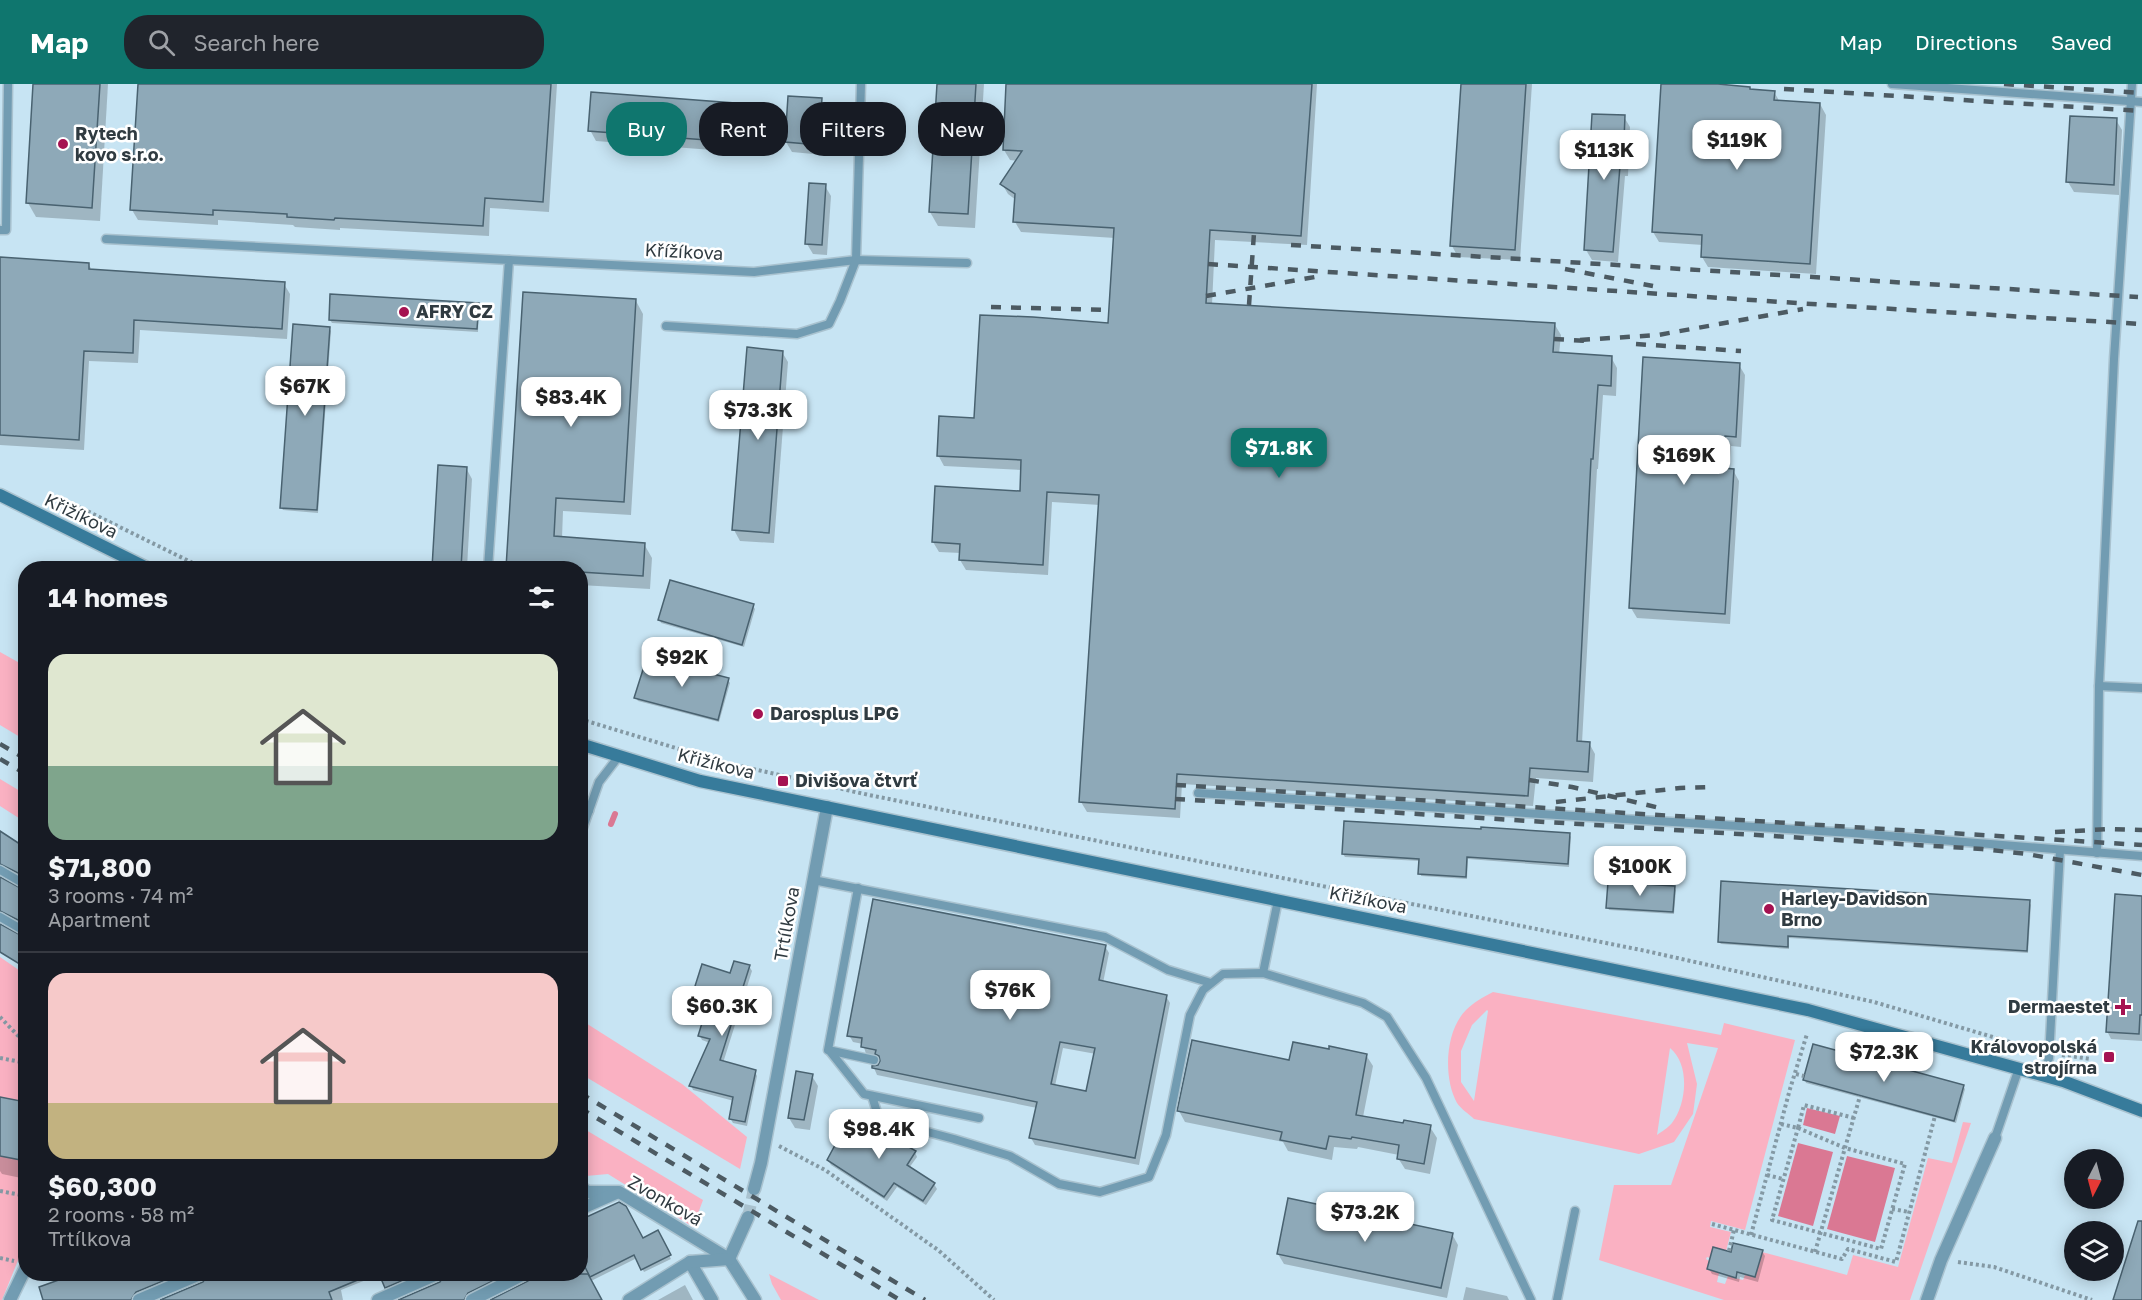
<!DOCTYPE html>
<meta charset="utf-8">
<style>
:root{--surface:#171b24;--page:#20242c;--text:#f1f3f6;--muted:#9ea1a6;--line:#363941;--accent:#0f766e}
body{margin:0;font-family:"Golos Text",sans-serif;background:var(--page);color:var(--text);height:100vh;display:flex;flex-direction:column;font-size:22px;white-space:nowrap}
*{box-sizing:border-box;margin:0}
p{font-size:20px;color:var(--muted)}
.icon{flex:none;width:33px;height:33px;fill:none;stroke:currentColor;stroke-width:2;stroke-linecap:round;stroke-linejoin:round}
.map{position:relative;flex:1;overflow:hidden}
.side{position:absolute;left:18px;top:477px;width:570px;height:720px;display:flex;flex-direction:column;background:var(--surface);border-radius:24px;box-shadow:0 3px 15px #0003}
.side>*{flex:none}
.banner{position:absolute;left:606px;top:18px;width:570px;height:54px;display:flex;gap:12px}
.needle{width:39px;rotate:186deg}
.controls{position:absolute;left:2064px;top:1065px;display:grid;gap:12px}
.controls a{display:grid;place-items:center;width:60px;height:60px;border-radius:50%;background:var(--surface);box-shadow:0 3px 15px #0003;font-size:30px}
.price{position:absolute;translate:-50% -51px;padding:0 14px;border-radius:12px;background:#fff;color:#222;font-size:20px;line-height:39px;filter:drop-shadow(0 2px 3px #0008)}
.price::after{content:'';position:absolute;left:50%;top:36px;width:18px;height:14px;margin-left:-9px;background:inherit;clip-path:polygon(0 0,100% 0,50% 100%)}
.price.active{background:var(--accent);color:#fff}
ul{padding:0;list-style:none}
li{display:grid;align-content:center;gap:12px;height:318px;padding:0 30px}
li+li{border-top:2px solid var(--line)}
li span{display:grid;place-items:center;height:186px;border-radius:18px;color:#555}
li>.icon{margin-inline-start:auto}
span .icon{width:108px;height:108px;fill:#fffc;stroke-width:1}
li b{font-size:26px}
h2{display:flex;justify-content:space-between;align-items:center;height:72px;padding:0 30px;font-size:26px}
.tag{padding:0 21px;border-radius:24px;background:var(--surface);box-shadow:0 3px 15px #0003;font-size:21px;line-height:54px}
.tag.active{background:var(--accent);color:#fff}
header{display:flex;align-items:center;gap:36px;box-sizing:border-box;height:84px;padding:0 30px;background:var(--accent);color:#fff}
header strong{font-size:28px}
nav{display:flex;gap:33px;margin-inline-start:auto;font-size:21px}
.search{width:420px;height:54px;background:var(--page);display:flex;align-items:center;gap:15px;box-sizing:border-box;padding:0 21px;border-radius:24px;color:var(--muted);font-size:22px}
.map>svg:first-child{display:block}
.green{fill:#fab1c2;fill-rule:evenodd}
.water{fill:#da7893}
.shadow{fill:#0003;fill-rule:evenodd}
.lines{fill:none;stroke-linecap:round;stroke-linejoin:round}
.stream{stroke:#da7893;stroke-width:6}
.building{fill:#8ea9b8;stroke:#496270;stroke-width:1.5;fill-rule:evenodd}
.street-tunnel{stroke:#a9c2cf;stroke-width:12;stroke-dasharray:12 6;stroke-linecap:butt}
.lane-casing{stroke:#a9c2cf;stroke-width:11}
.street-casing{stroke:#a9c2cf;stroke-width:15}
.secondary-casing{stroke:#a9c2cf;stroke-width:15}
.path{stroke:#8499a4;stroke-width:4;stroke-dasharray:3 3;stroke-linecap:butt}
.lane{stroke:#729cb2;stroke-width:8}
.street{stroke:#729cb2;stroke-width:12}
.secondary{stroke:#377b9b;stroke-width:12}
.rail{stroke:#4c5a62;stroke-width:4.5;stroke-dasharray:10 10;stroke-linecap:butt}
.poi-dot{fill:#a51251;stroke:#fff;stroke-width:2}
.labels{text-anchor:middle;stroke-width:5;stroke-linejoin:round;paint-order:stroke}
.poi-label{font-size:18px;font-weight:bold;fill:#303b41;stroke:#fff;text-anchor:start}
.street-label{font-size:18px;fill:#303b41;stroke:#fff}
</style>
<header>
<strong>Map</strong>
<div class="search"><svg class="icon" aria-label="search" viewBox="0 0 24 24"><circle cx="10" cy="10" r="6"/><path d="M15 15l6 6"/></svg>Search here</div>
<nav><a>Map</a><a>Directions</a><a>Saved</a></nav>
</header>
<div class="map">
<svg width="2142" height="1216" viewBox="0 0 2142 1216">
<rect width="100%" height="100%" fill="#c7e4f3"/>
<!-- green -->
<g class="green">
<path d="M0 568 25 582V656L0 641Z"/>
<path d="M0 695 25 710V738L0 722Z"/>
<path d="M0 873 26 891 25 1159 2 1216H0Z"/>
<path d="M1493 908 1721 951 1724 939 1795 956 1745 1146 1711 1137 1710 1143 1731 1148 1726 1167 1713 1163 1710 1174 1707 1173 1706 1175 1709 1177 1707 1185 1719 1189 1717 1198 1725 1200 1728 1192 1743 1196 1745 1191 1755 1193 1762 1168 1847 1191 1853 1171 1898 1183 1928 1074 1952 1079 1963 1038 1971 1039 1910 1216H1724L1599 1176 1614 1101H1671L1718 964 1687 959 1697 1000 1693 1030 1674 1058 1639 1070 1474 1035C1469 1030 1461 1025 1457 1019 1443 994 1445 947 1466 926 1473 919 1483 913 1493 908ZM1487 926 1488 927 1474 1017 1461 998V967L1472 941ZM1670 964C1690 980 1687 1019 1672 1039 1668 1044 1661 1048 1657 1051Z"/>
<path d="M581 936 682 1000 747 1053 740 1085 581 990Z"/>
<path d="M581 1043 703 1116 693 1143 608 1090 586 1092 581 1089Z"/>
<path d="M769 1190 819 1216H781L772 1200Z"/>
</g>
<!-- water -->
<g class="water">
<path d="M1807 1024 1840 1032 1835 1050 1803 1041Z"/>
<path d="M1798 1059 1833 1068 1813 1142 1778 1132Z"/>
<path d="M1847 1072 1895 1084 1875 1158 1827 1145Z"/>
</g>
<!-- shadow -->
<g class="shadow">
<path d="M35 0H108L100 137 36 133 28 119Z"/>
<path d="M139 0H557L549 128 490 124 489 152 340 144V146L295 143 293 141 218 136V141L138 136 132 126Z"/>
<path d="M938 0H984L975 144 938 142 930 128Z"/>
<path d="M1008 0H1317L1307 161 1215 156 1212 221 1555 241 1561 251 1559 270 1611 273 1617 284 1616 312 1603 311 1598 385H1597L1582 659H1589L1595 670 1593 698 1536 694 1533 722 1182 700 1180 734 1087 728 1081 718 1100 421 1052 418 1048 491 966 486 960 476 961 469 939 468 933 458 1021 408 1022 386 944 382 938 371 976 336 1109 241 1115 154 1021 148 1015 138 1016 116 1008 110 1002 100 1018 77 1010 76 1004 66Z"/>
<path d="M1463 0H1532L1520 176 1458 173 1452 162Z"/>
<path d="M1662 0H1724V3L1774 8 1780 18 1820 20 1826 31 1816 190 1708 183 1702 173 1703 161 1659 158 1653 148Z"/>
<path d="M821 16 827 26 824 71 792 68 786 58Z"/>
<path d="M747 21 753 32 751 69 596 57 590 46Z"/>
<path d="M1624 33 1630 43 1628 92H1625L1618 178 1592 176 1586 166Z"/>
<path d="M2116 36 2122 46 2119 111 2074 108 2068 98Z"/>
<path d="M825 102 831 112 827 171 813 170 807 160Z"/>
<path d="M0 175 88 180 93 187 284 200 290 210 287 255 140 246 138 279 89 277 84 366 0 361Z"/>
<path d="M524 210 636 217 643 230 631 431 563 427 562 454 644 460 652 474 650 505 580 501V484H508Z"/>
<path d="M478 220 479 223 478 248 332 239 330 236Z"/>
<path d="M329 244 331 247 318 429 283 426 281 423Z"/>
<path d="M748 265 782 268 788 278 774 459 740 457 734 446Z"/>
<path d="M1739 281 1745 291 1741 363 1731 362 1729 386H1733L1739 397 1730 540 1637 534 1631 524Z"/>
<path d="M439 383 466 384 472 395 467 484H433Z"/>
<path d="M753 522 755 525 744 563 661 539 660 536Z"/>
<path d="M728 596 730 599 719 638 638 617 636 614Z"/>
<path d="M0 749 26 765V795L2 782 0 783Z"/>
<path d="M1569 750 1571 753 1569 783 1468 775 1467 795 1421 792 1420 777 1345 773 1343 770Z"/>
<path d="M0 795 26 808V842L2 829 0 830Z"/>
<path d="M1674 804 1676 806 1674 830 1609 826 1608 824Z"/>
<path d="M2142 813V957L2111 955 2107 947Z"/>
<path d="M2029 818 2031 821 2028 869 1789 854V865L1721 860 1719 858Z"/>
<path d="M1105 862 1109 869 1103 899 1166 912 1170 919 1139 1081 1035 1061 1031 1054 1037 1024 877 991 874 984 879 982 881 977 878 972 866 970 863 960 853 958 849 951ZM1063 964 1096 970 1088 1009 1055 1002Z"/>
<path d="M749 882 752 887 723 979 755 988 757 992 747 1042 733 1039 730 1034 734 1017 693 1006 691 1001 710 959 702 956 700 952 707 927 695 923 692 918 731 891Z"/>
<path d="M1366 971 1373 982 1363 1033 1405 1041 1430 1043 1437 1054 1430 1090 1405 1085 1398 1074 1399 1071 1358 1063 1357 1065 1334 1063 1332 1076 1288 1067 1283 1058 1185 1038 1179 1027 1290 977Z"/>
<path d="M812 992 818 1002 810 1046 795 1044 789 1034Z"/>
<path d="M1805 996 1963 1002 1965 1005 1956 1039 1806 999Z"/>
<path d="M0 1020H26V1095L2 1090 0 1087Z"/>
<path d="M907 1051 909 1056 908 1064 915 1068 917 1073 909 1084 934 1100 937 1105 926 1121 897 1103 887 1117 831 1081 828 1076Z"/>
<path d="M580 1138 642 1156 657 1148 671 1175 644 1188 637 1174 591 1197 571 1216H493L549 1190H580Z"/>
<path d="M1452 1150 1458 1161 1447 1214 1284 1180 1278 1170Z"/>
<path d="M1762 1167 1765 1172 1758 1198 1740 1193 1739 1198 1712 1190 1709 1185 1732 1170Z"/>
<path d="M68 1190H189L134 1216H41L69 1194Z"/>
<path d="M209 1190H427L388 1206 381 1190 341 1206 343 1216H161L204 1199 210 1192Z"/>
<path d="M446 1190H516L470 1212 466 1216H402L441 1199Z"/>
<path d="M685 1201 693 1216H658Z"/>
<path d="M1466 1203 1507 1212 1509 1216H1463Z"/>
</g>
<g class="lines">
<!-- stream -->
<path class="stream" d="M611 740 615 730"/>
</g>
<!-- building -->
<g class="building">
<path d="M33 0H100L92 124 26 119Z"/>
<path d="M138 0H551L543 118 485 114 483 142 335 134 334 136 287 133V130L213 126V131L130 126Z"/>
<path d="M937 0H976L968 130 929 128Z"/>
<path d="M1006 0H1312L1301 152 1210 146 1206 219 1555 239 1553 268 1612 272 1611 302 1598 301 1593 375H1591L1577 657 1590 658 1588 688 1530 684 1528 712 1177 690 1175 725 1079 718 1099 411 1047 408 1043 481 959 476 960 460 932 458 935 402 1020 407 1021 376 937 372 939 332 974 334 980 231 1033 233 1108 239 1114 144 1013 138 1015 110 1000 100 1022 67 1003 66Z"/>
<path d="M1461 0H1526L1515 166 1450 162Z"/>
<path d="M1661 0H1718L1750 3V5L1775 7 1774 16 1820 19 1810 180 1701 173 1702 151 1652 148Z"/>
<path d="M591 8 748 20 746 59 588 47Z"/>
<path d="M788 12 822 14 819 61 785 58Z"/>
<path d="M1592 30 1625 31 1623 82H1620L1613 168 1584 166Z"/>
<path d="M2070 32 2117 34 2114 101 2066 98Z"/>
<path d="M809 99 826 100 822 161 805 160Z"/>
<path d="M0 173 89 179V185L285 198 282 245 134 236 133 269 84 267 79 356 0 351Z"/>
<path d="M523 208 636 215 624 418 556 414 554 452 645 459 643 492 580 488V484H506Z"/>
<path d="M330 210 479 219 477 245 329 236Z"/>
<path d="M293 240 330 243 317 426 280 424Z"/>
<path d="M747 263 783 267 769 449 732 446Z"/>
<path d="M1643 273 1740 279 1736 353 1725 352 1723 384 1734 385 1725 530 1629 524Z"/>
<path d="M438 381 467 383 461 484H432Z"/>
<path d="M670 496 754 520 742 561 658 536Z"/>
<path d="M647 573 729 594 718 636 634 614Z"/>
<path d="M1344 737 1481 745V743L1570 749 1568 780 1467 773 1466 793 1418 790 1419 775 1342 770Z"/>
<path d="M0 747 26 764V793L0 780Z"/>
<path d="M0 793 26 807V840L0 827Z"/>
<path d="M1721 797 2030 816 2027 867 1788 852V863L1718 858Z"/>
<path d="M1608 798 1675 802 1673 828 1606 824Z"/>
<path d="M2115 810 2142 812V931H2140L2139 950 2106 948Z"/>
<path d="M873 815 1106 861 1099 896 1167 911 1135 1074 1029 1054 1037 1018 872 984V982L878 981 880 977 879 972 875 970 876 966 861 963 862 954 847 952ZM1060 958 1095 964 1086 1007 1051 1000Z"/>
<path d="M0 840 26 854V884L0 868Z"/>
<path d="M734 877 750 881 720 976 756 986 745 1038 729 1035 733 1013 689 1002 710 955 698 952 707 923 690 918 702 880 730 889Z"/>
<path d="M1192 956 1289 976 1293 958 1329 965V962L1367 970 1356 1031 1403 1039 1404 1036 1431 1041 1424 1080 1397 1075 1399 1061 1352 1053 1351 1055 1329 1052 1326 1065 1280 1056 1282 1048 1177 1027Z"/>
<path d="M1813 960 1964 1001 1954 1037 1803 996Z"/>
<path d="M796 987 813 990 804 1036 788 1034Z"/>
<path d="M0 1013 26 1018V1077L0 1072Z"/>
<path d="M844 1037 908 1050 905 1061 916 1067 907 1081 935 1099 923 1117 894 1099 884 1113 827 1076 842 1048Z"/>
<path d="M1288 1114 1453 1149 1441 1204 1277 1170Z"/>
<path d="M619 1118 626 1122 643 1154 658 1146 671 1171 641 1186 634 1171 590 1193 580 1173V1136Z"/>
<path d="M2138 1137H2142V1216H2113Z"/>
<path d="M1733 1159 1763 1166 1755 1193 1737 1188 1736 1194 1707 1185 1713 1163 1731 1168Z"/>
<path d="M66 1190H180L136 1208 131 1216H43L39 1203 67 1193Z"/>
<path d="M208 1190H372L329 1208 332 1216H160L203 1198Z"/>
<path d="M379 1190H418L385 1204Z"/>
<path d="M445 1190H507L468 1209 464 1216H398L440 1198Z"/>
<path d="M532 1190H588L602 1216H490L528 1197Z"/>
</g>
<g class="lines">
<!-- street-tunnel -->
<path class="street-tunnel" d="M748 1133 754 1105"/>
<!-- lane casing -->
<g class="lane-casing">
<g id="lane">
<path d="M1892 0 2142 18"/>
<path d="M0 146H6L8 0"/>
<path d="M106 155 509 176 488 484"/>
<path d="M509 176 754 188 856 176 967 179"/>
<path d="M666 242 797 250 829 240 840 217 856 176 861 0"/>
<path d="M2099 602 2142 604"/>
<path d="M1198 709 1852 749 2142 772"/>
<path d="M580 724 589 727"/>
<path d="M580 752 599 698 619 672"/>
<path d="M2097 769 2099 602 2114 275 2132 0"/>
<path d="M0 786 26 801"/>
<path d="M813 796 1105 853 1168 886 1211 899"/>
<path d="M858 804 828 966 874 976"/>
<path d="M0 833 26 848"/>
<path d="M1263 889 1278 816"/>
<path d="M829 966 864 1010 979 1034"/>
<path d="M2044 992 2049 974 2060 766"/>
<path d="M872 1012 879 1035 954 1055 1010 1072 1059 1100 1100 1108 1149 1093 1166 1051 1190 931 1203 906 1223 890 1263 889 1363 919 1387 933 1426 994 1531 1216"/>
<path d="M1995 1054 2019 984"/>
<path d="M1557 1216 1575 1127"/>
</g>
</g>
<!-- street casing -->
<g class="street-casing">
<g id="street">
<path d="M580 1103 588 1108H619L729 1175 755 1216"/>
<path d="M754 1105 761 1079 827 723"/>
<path d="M580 1125 616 1109"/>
<path d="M729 1175 748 1133"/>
<path d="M690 1178 712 1216"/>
<path d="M10 1216 26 1183"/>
<path d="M139 1216 200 1190"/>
<path d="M378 1216 437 1190"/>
<path d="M472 1216 524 1190"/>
<path d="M629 1216 690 1178 729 1175"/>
<path d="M1927 1216 1941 1176 1995 1054"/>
</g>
</g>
<!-- secondary casing -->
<g class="secondary-casing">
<g id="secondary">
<path d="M0 411 147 484"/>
<path d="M580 660 700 697 1808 926 2063 997 2142 1027"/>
</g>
</g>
<!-- path -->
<g class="path">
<path d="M77 422 203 484"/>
<path d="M580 635 722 678 869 711 1646 867 1874 918 2037 966"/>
<path d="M0 933 26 960"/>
<path d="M2062 971 2091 975"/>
<path d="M0 974 26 979"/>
<path d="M1796 990 1804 992"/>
<path d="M1781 1040 1798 1044 1804 1021 1854 1034"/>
<path d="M1798 1044 1845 1064 1905 1080 1881 1165 1772 1136Z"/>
<path d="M779 1062 825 1086 938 1166 994 1216"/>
<path d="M1767 1091 1783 1095"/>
<path d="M0 1107 26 1112"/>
<path d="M1892 1125 1909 1128"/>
<path d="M1712 1140 1842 1175 1848 1165 1896 1178 1935 1032"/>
<path d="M1751 1151 1790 1005 1807 950"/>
<path d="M1729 1167 1734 1146"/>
<path d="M1815 1168 1860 1012"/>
<path d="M0 1174 14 1177"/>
<path d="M1958 1178 1994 1183 2092 1216"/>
</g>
<!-- lane -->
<use href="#lane" class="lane"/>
<!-- street -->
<use href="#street" class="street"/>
<!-- secondary -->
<use href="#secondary" class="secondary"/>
<!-- rail -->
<g class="rail">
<path d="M2004 0 2142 9"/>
<path d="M1784 5 2142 27"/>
<path d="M1291 161 2138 213"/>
<path d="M1208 180 1827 221 2142 240"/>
<path d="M1565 185 1653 202"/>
<path d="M1206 212 1315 193"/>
<path d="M1249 221 1254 149"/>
<path d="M991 223 1109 226"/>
<path d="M1554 255 1588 257"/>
<path d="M1580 256 1658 251 1803 225"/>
<path d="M1636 260 1741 267"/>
<path d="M0 660 26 675"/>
<path d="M0 675 26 690"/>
<path d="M1529 696 1572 703 1664 725"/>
<path d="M1176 701 2142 761"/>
<path d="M1175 715 1982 765 2027 770 2142 791"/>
<path d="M1556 718 1680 704 1714 703"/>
<path d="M2055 748 2111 745 2142 746"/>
<path d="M580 1009 925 1216"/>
<path d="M580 1024 900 1216"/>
</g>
</g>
<!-- markers -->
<g class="poi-dot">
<circle cx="63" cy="60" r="6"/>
<circle cx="404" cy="228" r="6"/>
<circle cx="758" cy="630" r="6"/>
<rect x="777" y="691" width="12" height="12" rx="3"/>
<circle cx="1769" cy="825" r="6"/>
<path d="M2120 914h6v6h6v6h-6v6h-6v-6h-6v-6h6z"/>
<rect x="2103" y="967" width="12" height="12" rx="3"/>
</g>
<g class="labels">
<!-- poi labels -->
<g class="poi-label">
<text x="75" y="56">Rytech<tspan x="75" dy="21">kovo s.r.o.</tspan></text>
<text x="416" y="234">AFRY CZ</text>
<text x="770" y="636">Darosplus LPG</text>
<text x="795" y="703">Divišova čtvrť</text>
<text x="1781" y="821">Harley-Davidson<tspan x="1781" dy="21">Brno</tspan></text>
<text x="2110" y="929" text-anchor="end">Dermaestet</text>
<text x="2097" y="969" text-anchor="end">Královopolská<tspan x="2097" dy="21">strojírna</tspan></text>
</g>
<!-- street labels -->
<g class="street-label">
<text transform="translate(684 168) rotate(3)" y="6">Křížíkova</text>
<text transform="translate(81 432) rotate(26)" y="6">Křižíkova</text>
<text transform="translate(716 680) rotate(14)" y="6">Křižíkova</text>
<text transform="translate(1368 816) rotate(11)" y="6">Křižíkova</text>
<text transform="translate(787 840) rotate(-80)" y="6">Trtílkova</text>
<text transform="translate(665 1117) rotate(30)" y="6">Zvonková</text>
</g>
</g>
</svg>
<div class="controls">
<a><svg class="needle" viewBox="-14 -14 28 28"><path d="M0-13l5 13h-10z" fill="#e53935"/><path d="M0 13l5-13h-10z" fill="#9ea1a6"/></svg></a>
<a><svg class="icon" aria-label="layers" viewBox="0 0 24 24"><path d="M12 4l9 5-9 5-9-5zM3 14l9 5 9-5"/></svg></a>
</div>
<b class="price" style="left:1737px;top:87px">$119K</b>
<b class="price" style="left:1604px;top:97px">$113K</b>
<b class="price" style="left:305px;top:333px">$67K</b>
<b class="price" style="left:571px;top:344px">$83.4K</b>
<b class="price" style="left:758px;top:357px">$73.3K</b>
<b class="price active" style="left:1279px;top:395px">$71.8K</b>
<b class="price" style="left:1684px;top:402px">$169K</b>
<b class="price" style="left:682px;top:604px">$92K</b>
<b class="price" style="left:1640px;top:813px">$100K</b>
<b class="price" style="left:1010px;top:937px">$76K</b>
<b class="price" style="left:722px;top:953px">$60.3K</b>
<b class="price" style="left:1884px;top:999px">$72.3K</b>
<b class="price" style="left:879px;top:1076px">$98.4K</b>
<b class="price" style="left:1365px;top:1159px">$73.2K</b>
<div class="banner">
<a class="tag active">Buy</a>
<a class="tag">Rent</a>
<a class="tag">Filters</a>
<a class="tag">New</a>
</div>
<section class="side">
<h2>14 homes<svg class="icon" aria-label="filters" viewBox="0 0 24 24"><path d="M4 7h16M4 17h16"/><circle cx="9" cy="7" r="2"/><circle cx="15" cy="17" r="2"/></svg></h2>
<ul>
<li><span style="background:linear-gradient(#dfe7d0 60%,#7fa58c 0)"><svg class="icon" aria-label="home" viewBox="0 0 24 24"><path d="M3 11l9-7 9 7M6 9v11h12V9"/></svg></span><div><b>$71,800</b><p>3 rooms · 74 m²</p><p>Apartment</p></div></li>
<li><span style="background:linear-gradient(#f6c9c9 70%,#c2b280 0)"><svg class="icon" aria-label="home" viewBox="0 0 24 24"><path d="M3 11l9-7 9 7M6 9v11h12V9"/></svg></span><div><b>$60,300</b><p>2 rooms · 58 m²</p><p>Trtílkova</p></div></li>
</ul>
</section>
</div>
